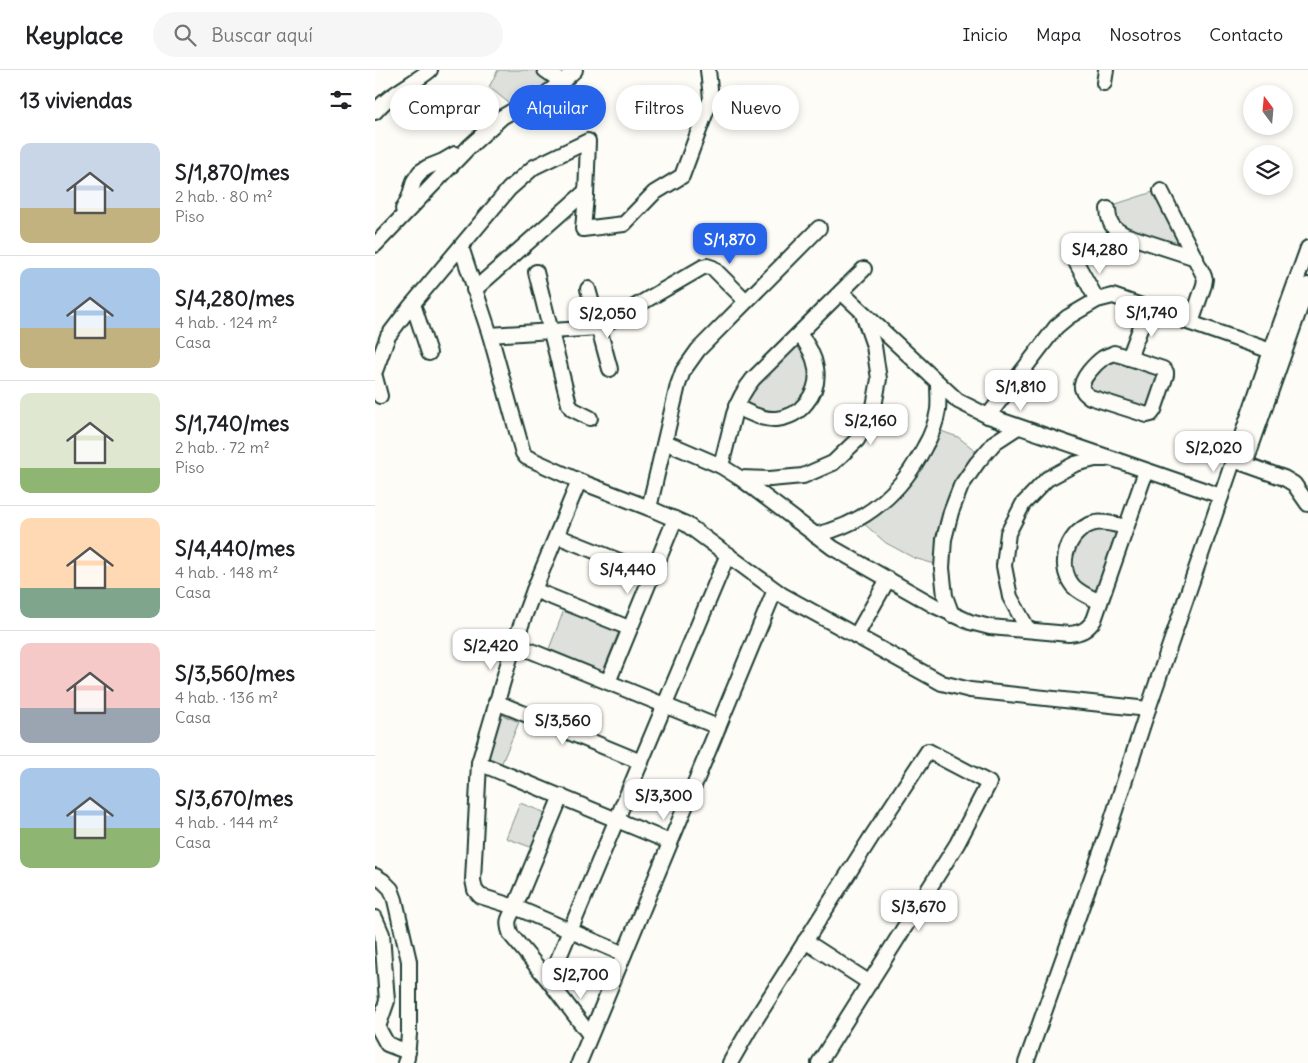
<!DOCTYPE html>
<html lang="es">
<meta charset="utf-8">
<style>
:root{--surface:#fff;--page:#f6f6f6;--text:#202124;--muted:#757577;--line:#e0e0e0;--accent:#2563eb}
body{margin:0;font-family:Delius,sans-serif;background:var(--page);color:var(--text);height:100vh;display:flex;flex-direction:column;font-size:19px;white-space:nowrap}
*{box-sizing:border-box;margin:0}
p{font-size:16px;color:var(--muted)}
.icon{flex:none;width:28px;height:28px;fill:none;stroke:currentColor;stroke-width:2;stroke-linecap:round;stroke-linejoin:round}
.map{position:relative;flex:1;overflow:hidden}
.sheet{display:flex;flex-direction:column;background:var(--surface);width:375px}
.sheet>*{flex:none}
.banner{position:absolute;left:15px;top:15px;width:475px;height:45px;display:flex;gap:10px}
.needle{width:32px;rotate:344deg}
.buttons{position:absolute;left:868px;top:15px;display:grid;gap:10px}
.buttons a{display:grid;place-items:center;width:50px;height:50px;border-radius:50%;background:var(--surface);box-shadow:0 2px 8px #0003;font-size:25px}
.price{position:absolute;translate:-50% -42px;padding:0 11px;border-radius:10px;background:#fff;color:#222;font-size:16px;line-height:32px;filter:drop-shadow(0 1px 2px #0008)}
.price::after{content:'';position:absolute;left:50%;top:30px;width:15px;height:11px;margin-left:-8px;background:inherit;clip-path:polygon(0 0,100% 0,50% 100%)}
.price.active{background:var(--accent);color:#fff}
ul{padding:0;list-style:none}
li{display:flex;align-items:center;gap:15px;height:125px;padding:0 20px}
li+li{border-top:1px solid var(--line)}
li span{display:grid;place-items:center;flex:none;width:140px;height:100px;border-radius:10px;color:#555}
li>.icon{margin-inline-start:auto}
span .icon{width:60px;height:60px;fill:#fffc;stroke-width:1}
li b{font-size:21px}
h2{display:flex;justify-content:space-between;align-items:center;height:60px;padding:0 20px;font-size:21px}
.tag{padding:0 18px;border-radius:22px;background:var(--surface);box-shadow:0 2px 8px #0003;font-size:18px;line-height:45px}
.tag.active{background:var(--accent);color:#fff}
header{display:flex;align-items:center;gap:30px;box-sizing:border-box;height:70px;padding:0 25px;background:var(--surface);border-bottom:1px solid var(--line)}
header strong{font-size:24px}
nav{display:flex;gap:28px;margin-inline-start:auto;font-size:18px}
.search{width:350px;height:45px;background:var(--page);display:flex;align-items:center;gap:12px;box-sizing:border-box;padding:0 18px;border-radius:28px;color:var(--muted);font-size:19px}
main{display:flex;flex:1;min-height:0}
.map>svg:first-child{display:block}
.green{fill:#dde0db;stroke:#7e8e88}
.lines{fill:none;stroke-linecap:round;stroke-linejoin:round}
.minor-casing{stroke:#1f3d34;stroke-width:18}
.minor{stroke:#fdfcf7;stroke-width:14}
</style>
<header>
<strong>Keyplace</strong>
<div class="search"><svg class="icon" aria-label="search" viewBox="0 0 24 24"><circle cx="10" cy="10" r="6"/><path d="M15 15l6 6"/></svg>Buscar aquí</div>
<nav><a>Inicio</a><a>Mapa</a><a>Nosotros</a><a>Contacto</a></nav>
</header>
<main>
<section class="sheet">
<h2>13 viviendas<svg class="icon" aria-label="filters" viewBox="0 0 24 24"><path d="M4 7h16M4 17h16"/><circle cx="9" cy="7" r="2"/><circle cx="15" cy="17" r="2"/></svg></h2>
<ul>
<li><span style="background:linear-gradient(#c9d6e8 65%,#c2b280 0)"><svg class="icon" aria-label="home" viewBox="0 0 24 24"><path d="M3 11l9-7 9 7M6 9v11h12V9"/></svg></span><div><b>S/1,870/mes</b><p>2 hab. · 80 m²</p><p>Piso</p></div></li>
<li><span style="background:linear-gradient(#a9c7e8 60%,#c2b280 0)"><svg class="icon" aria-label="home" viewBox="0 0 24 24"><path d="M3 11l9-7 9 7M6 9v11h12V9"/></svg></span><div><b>S/4,280/mes</b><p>4 hab. · 124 m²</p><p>Casa</p></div></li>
<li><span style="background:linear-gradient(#dfe7d0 75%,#8fb573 0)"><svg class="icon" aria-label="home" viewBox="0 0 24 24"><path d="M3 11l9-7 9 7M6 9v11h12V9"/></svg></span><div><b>S/1,740/mes</b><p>2 hab. · 72 m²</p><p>Piso</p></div></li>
<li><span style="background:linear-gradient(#ffd9b3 70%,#7fa58c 0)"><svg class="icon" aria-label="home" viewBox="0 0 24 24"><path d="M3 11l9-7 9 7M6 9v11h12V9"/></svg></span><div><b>S/4,440/mes</b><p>4 hab. · 148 m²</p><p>Casa</p></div></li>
<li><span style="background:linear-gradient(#f6c9c9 65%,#9aa5b1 0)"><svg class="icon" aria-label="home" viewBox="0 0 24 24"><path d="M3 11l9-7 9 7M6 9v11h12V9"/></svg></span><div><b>S/3,560/mes</b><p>4 hab. · 136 m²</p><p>Casa</p></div></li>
<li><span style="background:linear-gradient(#a9c7e8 60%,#8fb573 0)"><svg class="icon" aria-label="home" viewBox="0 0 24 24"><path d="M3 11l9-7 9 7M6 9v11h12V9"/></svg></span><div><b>S/3,670/mes</b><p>4 hab. · 144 m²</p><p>Casa</p></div></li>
</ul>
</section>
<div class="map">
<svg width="933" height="993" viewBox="0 0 933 993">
<rect width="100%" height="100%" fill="#fdfcf7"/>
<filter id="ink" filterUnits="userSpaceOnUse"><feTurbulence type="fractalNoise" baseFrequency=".02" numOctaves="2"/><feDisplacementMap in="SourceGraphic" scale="10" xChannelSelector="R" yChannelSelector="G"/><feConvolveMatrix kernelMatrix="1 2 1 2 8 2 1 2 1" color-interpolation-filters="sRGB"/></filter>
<g filter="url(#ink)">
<!-- green -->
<g class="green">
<path d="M123 0H160L177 13 163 25 135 34 114 17Z"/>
<path d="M778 122 808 177 750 159 742 154 738 135Z"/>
<path d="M423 273 432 284 436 310 432 322 425 332 414 339 402 343H390L378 338 370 333 378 317Z"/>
<path d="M740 287 787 303 774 342 713 321 711 311 727 294Z"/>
<path d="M563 360 583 367 601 381C585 404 571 428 564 455 561 467 561 482 560 494L539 488 511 473 488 453 514 437 534 413Z"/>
<path d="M722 458 744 461 721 525 702 512 696 502 697 479 712 462Z"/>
<path d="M189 540 244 561 228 601 174 579Z"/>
<path d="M115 640 144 652 126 695 103 686Z"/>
<path d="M145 733 171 743 158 778 131 768Z"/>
</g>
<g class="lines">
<!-- minor casing -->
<g class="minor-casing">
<g id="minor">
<path d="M170 0 187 12"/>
<path d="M729 13 731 0"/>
<path d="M0 42C14 24 38 14 55 0"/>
<path d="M786 121 828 204 830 209 829 215 816 253"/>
<path d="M28 139 34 128 39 111 45 102 53 97 68 91 80 84"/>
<path d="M733 139C734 154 737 158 750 165L821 188"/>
<path d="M0 175 94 77 127 47 146 36 164 29 187 12 200 0"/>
<path d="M86 177 115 265 148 383 151 387 204 411 274 438 311 454 407 525 567 613 595 620 773 639"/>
<path d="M702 194 722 230"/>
<path d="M161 202 194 334 197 339 215 348"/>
<path d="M213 219 235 299"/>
<path d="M99 220 211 121"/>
<path d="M466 222 583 331 613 346 846 426"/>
<path d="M38 234 54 283"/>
<path d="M115 265 223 258 328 197 332 196 338 198 371 231"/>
<path d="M739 283 788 299 791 302V305L779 340 776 344 772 345 715 327C712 325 708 322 707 318 705 309 721 293 728 288 731 286 736 285 739 283Z"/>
<path d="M754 288 773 238"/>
<path d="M0 301 13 266 35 237 134 119 159 97 213 71 211 126 208 159 249 154 279 123 307 106 336 28 333 0"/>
<path d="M0 307 5 326"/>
<path d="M361 336C373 343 387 350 401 349 413 348 424 342 431 333 450 311 441 284 424 264"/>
<path d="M613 346 681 257 693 247 722 230 738 226 896 281"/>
<path d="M290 372 346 396 365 408 458 478 560 536 595 552 615 557 694 564C706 563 712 560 719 550L771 401"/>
<path d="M861 391 909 408 919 414 933 434"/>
<path d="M870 394 933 215"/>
<path d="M346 396 359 344C363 331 369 320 378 309L489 199"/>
<path d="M365 408 395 409 428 406 458 393 482 370 498 342 504 309 499 276 488 244"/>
<path d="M204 411 159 520 139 574 104 693 98 810 100 820 105 826 140 837 249 884"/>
<path d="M274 438 303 315 308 301 323 280 444 158"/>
<path d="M440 465C490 454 527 422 550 376 556 366 561 352 563 340 564 331 563 322 563 313"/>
<path d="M182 466 277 504"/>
<path d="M159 520 254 558"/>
<path d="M725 532C715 527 706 524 698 516 680 494 694 459 720 453 731 451 741 455 751 457"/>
<path d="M577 545 570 526 567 498 569 469 576 442 586 416 602 393 620 372 643 357"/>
<path d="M655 560 651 556 635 527 629 496 633 463 648 434 672 409 700 394 720 389H731"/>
<path d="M481 566 513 509"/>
<path d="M139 574 343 657"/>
<path d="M233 612 300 449"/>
<path d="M121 632 266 692"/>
<path d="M104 693 295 772"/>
<path d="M186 726 140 837C133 849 131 852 136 865L174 911 215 965"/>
<path d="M0 806 8 811 16 819 20 830 34 891V964L32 988 30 993"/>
<path d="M0 848 7 864 12 931 3 957"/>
<path d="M430 871 495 913"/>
<path d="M174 911 353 484"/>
<path d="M0 952 12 974 33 982"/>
<path d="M204 993 400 520"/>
<path d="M355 993 374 960 497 766 553 681 614 713 582 774 444 993"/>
<path d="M651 993 732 765 773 639 896 281 933 178"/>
</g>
</g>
<!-- minor -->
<use href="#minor" class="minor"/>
</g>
</g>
</svg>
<div class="buttons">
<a><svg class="needle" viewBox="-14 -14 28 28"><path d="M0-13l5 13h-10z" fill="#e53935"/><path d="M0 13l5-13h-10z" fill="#757577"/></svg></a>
<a><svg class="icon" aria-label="layers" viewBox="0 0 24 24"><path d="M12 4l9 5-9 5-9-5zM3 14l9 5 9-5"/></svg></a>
</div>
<b class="price active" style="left:355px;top:195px">S/1,870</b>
<b class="price" style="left:725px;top:205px">S/4,280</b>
<b class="price" style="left:777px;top:268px">S/1,740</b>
<b class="price" style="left:233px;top:269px">S/2,050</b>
<b class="price" style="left:646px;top:342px">S/1,810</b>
<b class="price" style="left:496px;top:376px">S/2,160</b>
<b class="price" style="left:839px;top:403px">S/2,020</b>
<b class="price" style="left:253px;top:525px">S/4,440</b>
<b class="price" style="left:116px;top:601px">S/2,420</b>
<b class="price" style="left:188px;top:676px">S/3,560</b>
<b class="price" style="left:289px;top:751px">S/3,300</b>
<b class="price" style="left:544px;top:862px">S/3,670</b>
<b class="price" style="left:206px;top:930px">S/2,700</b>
<div class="banner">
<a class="tag">Comprar</a>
<a class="tag active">Alquilar</a>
<a class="tag">Filtros</a>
<a class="tag">Nuevo</a>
</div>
</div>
</main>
